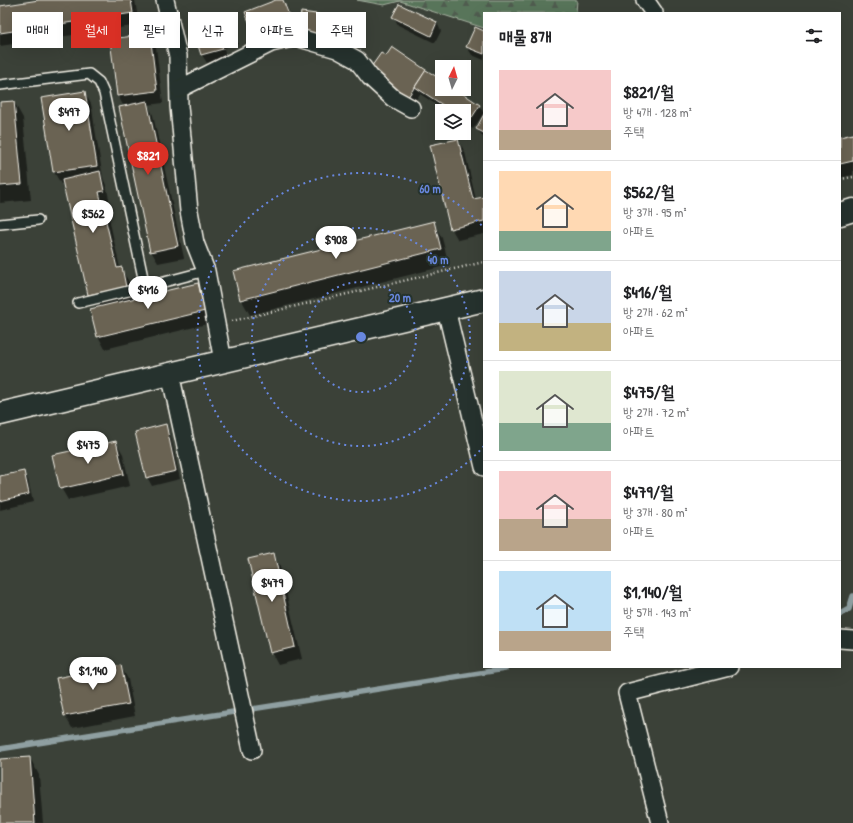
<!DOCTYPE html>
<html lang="ko">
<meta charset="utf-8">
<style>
:root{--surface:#fff;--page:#f2f2f2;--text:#202124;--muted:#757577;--line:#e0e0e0;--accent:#d93025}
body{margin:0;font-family:"Patrick Hand","Poor Story",sans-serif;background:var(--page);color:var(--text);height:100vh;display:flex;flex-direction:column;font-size:15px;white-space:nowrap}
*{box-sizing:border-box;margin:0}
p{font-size:13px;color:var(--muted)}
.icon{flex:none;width:22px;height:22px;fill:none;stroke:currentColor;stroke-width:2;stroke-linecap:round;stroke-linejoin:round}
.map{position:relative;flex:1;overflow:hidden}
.side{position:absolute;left:483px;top:12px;width:358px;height:656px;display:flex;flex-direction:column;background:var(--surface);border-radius:0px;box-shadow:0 4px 16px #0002}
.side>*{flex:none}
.top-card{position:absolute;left:12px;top:12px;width:380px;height:36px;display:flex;gap:8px}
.needle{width:26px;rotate:5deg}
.buttons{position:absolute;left:435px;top:60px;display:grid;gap:8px}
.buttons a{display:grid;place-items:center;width:36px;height:36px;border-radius:0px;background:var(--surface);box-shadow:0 4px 16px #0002;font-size:20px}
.price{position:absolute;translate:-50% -34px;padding:0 9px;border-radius:14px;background:#fff;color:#222;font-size:13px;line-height:26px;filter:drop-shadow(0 1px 2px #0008)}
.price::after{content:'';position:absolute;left:50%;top:24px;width:12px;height:9px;margin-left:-6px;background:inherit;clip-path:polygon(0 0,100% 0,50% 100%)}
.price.current{background:var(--accent);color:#fff}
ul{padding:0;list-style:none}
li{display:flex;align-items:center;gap:12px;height:100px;padding:0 16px}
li+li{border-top:1px solid var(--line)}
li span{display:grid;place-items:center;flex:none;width:112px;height:80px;border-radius:0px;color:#555}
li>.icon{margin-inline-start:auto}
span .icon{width:48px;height:48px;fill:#fffc;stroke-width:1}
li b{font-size:17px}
h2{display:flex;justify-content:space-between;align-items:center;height:48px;padding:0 16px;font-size:17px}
.tag{padding:0 14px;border-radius:0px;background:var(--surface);box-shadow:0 4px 16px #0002;font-size:14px;line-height:36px}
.tag.current{background:var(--accent);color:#fff}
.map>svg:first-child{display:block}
.forest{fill:url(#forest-firs);stroke:#a6b2a1}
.shadow{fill:#0007}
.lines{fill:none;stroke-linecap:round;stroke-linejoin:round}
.stream{stroke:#8f9fa1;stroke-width:5.5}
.building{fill:#6b6353;stroke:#f4f1e8}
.service-casing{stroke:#f4f1e8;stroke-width:12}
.minor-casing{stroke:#f4f1e8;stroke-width:20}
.secondary-casing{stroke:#f4f1e8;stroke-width:25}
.path{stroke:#f4f1e8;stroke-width:2.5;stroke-dasharray:1 3;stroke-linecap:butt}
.service{stroke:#26332d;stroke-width:9}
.minor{stroke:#26332d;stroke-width:17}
.secondary{stroke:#26332d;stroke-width:22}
.ring{fill:none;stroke:#6887de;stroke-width:2;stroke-dasharray:2 4}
.centre{fill:#6887de;stroke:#26332d;stroke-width:2}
.ring-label{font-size:12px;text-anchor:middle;font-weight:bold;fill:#6887de;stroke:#26332d;stroke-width:4;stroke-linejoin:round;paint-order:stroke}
</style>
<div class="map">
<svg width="853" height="823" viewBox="0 0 853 823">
<defs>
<pattern id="forest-firs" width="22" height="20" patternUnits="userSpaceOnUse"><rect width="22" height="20" fill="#59745a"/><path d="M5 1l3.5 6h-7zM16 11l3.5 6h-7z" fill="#505c4f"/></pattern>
</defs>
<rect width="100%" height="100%" fill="#3b4138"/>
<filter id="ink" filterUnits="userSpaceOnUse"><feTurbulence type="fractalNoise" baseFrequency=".025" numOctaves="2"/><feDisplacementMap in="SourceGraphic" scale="8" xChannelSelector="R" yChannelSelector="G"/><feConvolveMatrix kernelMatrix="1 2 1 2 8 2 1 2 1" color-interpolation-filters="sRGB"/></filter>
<g filter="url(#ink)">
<!-- forest -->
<path class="forest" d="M357 0H577L576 13H484V28L400 1 384 5Z"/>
<!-- shadow -->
<g class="shadow">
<path d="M46 0H135L139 25 0 46V7Z"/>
<path d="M279 0H283L287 7 297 33 261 47 257 39Z"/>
<path d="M227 16 238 44 224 48 226 57 207 63 202 55 193 27Z"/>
<path d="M394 17 437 23 441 31 435 43 398 25Z"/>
<path d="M347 19 351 27 349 48 304 42Z"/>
<path d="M484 32V60L472 55 467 47Z"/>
<path d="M149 35 156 47 163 103 148 105 153 115 184 258 158 263 151 251 124 107 118 96Z"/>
<path d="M392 48 442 81V89H454L479 105 484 114V138L477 129 484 116H482L473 129 464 123V111H446L420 94 413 104 375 78Z"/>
<path d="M84 92 91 104 103 178 106 185 110 203 106 204 120 268 128 280 133 300 198 284 205 297 211 323 105 349 98 336 97 308 89 295 64 184H61L54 172 42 99Z"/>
<path d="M14 102 23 118 31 200 0 203V103Z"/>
<path d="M853 135V175L840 178V138Z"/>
<path d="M458 140 465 152 476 200 484 198V234L458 240 451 228Z"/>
<path d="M433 222 442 238 449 265 250 315 241 299Z"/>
<path d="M165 426 170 434 180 479 152 486 147 477Z"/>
<path d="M116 442 123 454 130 486 68 500 61 488Z"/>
<path d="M23 472 28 480 33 502 0 510V477Z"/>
<path d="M273 554 280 567 302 659 278 665 271 652Z"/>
<path d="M121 667 128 679 135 716 72 728 65 716 57 678Z"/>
<path d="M30 758 39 775 43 823H0V760Z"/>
</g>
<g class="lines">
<!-- stream -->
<g class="stream">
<path d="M840 614 849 609 853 596"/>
<path d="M0 749 505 669"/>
</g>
</g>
<!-- building -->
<g class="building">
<path d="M39 0H131L133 13 0 33V6Z"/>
<path d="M276 0H283L293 25 256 39 245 12Z"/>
<path d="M399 4 437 22 431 36 392 17Z"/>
<path d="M301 12 347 18 344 40 298 34Z"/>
<path d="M227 15 234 36 220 40 223 49 201 55 192 26Z"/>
<path d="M475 27 484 31V54L466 47Z"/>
<path d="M150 34 157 91 117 96 110 39Z"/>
<path d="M392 47 426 70 408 97 369 70 381 53 386 56Z"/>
<path d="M426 70 442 80V89H456L480 105 469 122 464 119V111H452L415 87Z"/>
<path d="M85 91 97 166 53 172 41 98Z"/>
<path d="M14 101 22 184 0 186V102Z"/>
<path d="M147 101 178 246 150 252 119 107Z"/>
<path d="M484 114V133L476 129Z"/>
<path d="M853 134V161L840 164V137Z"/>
<path d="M458 139 473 199 484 197V221L450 229 430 145Z"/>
<path d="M100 171 104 191 99 192 117 268 122 267 126 287 88 295 62 180Z"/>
<path d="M434 221 441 249 240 300 233 271Z"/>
<path d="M198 283 205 311 97 337 90 309Z"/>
<path d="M166 424 176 471 146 478 135 432Z"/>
<path d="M116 441 124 474 60 489 52 455Z"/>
<path d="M24 471 29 494 0 501V476Z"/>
<path d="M274 553 295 647 270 653 248 559Z"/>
<path d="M121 665 129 704 64 716 56 678Z"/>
<path d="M30 757 35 823H0V759Z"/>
</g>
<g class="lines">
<!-- service casing -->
<g class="service-casing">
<g id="service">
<path d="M0 85 89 74 99 82 104 93 145 287"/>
<path d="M0 224 38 220"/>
<path d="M78 303 145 287 206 271"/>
</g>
</g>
<!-- minor casing -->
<g class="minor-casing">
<g id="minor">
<path d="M165 0 178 56 179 106 189 211 195 243 206 271 223 361"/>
<path d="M645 0 654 13"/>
<path d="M179 89 271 43 296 37 337 49 357 60 370 77 393 98 411 108"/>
<path d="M446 309 484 467"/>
<path d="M170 373 252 750"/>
<path d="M840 639 853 640"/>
<path d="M660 823 627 693 729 667"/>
</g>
</g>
<!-- secondary casing -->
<g class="secondary-casing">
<g id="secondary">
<path d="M840 214 853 210"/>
<path d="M0 414 484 300"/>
</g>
</g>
<!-- path -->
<g class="path">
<path d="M840 179 853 177"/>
<path d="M232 321 484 262"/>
</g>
<!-- service -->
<use href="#service" class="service"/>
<!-- minor -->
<use href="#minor" class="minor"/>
<!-- secondary -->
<use href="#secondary" class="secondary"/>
</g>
</g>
<!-- distance rings -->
<g class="ring">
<circle cx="361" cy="337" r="55"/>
<circle cx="361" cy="337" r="109"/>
<path d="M484 446A164 164 0 1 1 484 228"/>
</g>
<circle cx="361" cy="337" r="6" class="centre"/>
<g class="ring-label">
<text x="430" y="193">60 m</text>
<text x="438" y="264">40 m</text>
<text x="400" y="302">20 m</text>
</g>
</svg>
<div class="buttons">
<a><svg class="needle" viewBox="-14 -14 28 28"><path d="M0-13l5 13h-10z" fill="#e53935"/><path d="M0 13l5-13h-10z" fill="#757577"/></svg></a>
<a><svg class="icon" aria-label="layers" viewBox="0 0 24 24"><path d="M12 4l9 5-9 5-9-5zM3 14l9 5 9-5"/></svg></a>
</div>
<b class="price" style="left:69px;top:132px">$497</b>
<b class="price current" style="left:148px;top:176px">$821</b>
<b class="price" style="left:93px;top:234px">$562</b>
<b class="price" style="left:336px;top:260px">$908</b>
<b class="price" style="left:148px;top:310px">$416</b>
<b class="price" style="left:88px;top:465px">$475</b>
<b class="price" style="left:272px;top:603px">$479</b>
<b class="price" style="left:93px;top:691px">$1,140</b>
<div class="top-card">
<a class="tag">매매</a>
<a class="tag current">월세</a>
<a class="tag">필터</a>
<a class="tag">신규</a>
<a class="tag">아파트</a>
<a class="tag">주택</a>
</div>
<section class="side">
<h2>매물 8개<svg class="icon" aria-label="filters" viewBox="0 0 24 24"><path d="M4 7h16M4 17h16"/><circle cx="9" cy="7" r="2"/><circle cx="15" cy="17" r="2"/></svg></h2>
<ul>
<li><span style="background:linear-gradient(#f6c9c9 75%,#b9a48a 0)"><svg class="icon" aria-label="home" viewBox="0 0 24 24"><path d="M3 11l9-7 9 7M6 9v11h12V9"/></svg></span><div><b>$821/월</b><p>방 4개 · 128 m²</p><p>주택</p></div></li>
<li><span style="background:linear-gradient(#ffd9b3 75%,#7fa58c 0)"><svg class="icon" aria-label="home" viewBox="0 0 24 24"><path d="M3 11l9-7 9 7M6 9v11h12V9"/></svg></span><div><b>$562/월</b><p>방 3개 · 95 m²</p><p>아파트</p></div></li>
<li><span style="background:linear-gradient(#c9d6e8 65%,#c2b280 0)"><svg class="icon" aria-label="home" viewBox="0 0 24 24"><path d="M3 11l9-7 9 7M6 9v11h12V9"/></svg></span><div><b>$416/월</b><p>방 2개 · 62 m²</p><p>아파트</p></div></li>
<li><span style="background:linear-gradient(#dfe7d0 65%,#7fa58c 0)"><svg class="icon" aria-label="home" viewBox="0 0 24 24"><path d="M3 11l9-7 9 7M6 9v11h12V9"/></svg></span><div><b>$475/월</b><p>방 2개 · 72 m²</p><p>아파트</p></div></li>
<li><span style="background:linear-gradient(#f6c9c9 60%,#b9a48a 0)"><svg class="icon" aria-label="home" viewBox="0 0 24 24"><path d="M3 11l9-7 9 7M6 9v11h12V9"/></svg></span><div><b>$479/월</b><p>방 3개 · 80 m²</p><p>아파트</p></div></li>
<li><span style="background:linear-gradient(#bfe0f5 75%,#b9a48a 0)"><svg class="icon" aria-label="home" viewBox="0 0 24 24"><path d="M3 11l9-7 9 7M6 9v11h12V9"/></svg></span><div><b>$1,140/월</b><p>방 5개 · 143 m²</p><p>주택</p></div></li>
</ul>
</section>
</div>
